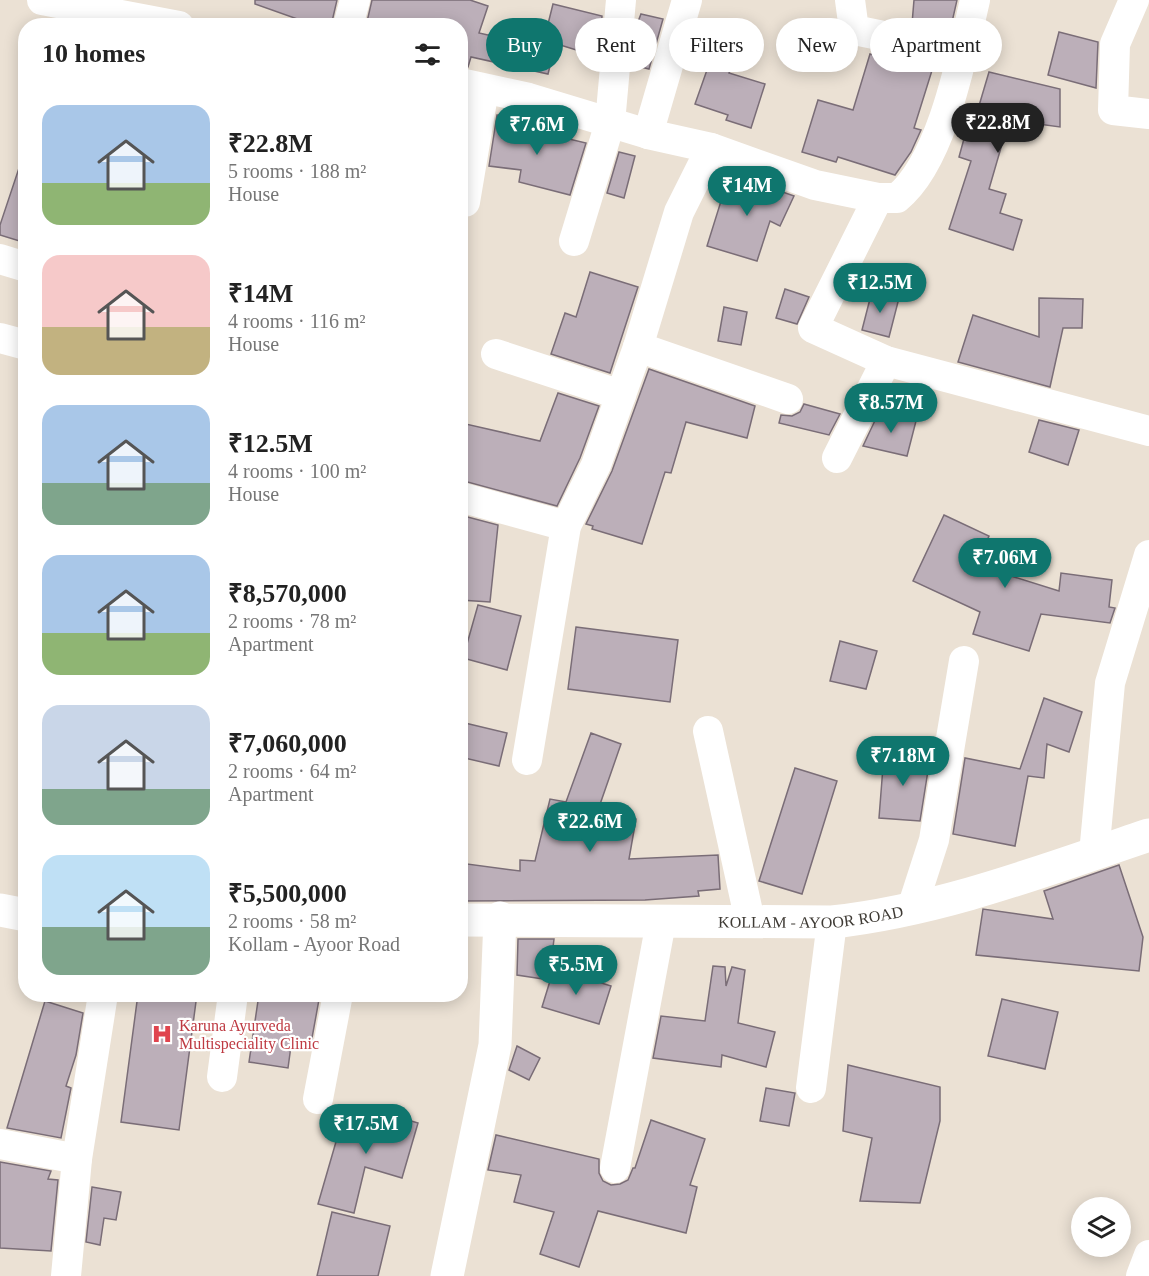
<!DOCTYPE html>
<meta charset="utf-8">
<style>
:root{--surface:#fff;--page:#f2f2f2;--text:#222;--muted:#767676;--accent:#0f766e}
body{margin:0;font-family:Georgia,serif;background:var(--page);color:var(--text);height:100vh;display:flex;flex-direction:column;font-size:22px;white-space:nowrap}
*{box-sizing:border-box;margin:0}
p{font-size:20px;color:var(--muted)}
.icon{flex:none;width:33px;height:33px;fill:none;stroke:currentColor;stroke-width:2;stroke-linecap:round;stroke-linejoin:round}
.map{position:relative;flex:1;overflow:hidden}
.panel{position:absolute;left:18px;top:18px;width:450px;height:984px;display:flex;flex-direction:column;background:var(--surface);border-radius:24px;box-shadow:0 3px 15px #0003}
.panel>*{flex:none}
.guide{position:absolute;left:486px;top:18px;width:570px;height:54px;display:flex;gap:12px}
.controls{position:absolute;left:1071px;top:1197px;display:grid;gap:12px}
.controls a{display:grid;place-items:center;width:60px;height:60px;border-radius:50%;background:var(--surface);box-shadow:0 3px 15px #0003;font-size:30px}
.price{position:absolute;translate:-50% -51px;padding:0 14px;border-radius:21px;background:var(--accent);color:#fff;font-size:20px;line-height:39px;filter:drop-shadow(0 2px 3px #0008)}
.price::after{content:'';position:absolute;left:50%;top:36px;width:18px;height:14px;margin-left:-9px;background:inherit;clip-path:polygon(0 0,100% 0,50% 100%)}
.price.on{background:#222;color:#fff}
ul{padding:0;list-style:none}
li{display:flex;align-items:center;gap:18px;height:150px;padding:0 24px}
li span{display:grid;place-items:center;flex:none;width:168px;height:120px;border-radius:18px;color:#555}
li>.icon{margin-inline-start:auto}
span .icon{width:72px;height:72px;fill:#fffc;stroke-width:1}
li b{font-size:26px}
h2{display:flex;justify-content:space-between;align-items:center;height:72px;padding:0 24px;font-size:26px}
.pill{padding:0 21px;border-radius:27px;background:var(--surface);box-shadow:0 3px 15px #0003;font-size:21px;line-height:54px}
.pill.on{background:var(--accent);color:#fff}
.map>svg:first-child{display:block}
.building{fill:#bcafb9;stroke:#7a6d77;stroke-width:1.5}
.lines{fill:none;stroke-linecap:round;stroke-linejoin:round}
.street{stroke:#fff;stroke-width:30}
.secondary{stroke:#fff;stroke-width:33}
.labels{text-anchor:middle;stroke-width:4.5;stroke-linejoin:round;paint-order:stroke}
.street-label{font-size:16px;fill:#3e3a34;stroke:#fff}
.health-label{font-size:16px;fill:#be3a42;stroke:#fff;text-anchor:start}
</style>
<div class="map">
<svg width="1149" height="1276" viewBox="0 0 1149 1276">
<rect width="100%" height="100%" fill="#ebe1d4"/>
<!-- building -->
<g class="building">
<path d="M255 0H337L331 26H317L255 4Z"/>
<path d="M372 0H470L488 6 479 33 554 50 548 74 471 57 468 67 460 66V26H366Z"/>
<path d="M914 0H957L950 31 912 24Z"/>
<path d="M553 4 602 16 599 57 544 40Z"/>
<path d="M641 14 663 19 649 69 633 65 636 27Z"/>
<path d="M709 19 743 29 729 73 765 84 751 128 726 120 728 115 695 104 707 70 687 63 697 28 705 30Z"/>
<path d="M1059 32 1098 42 1096 88 1048 75Z"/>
<path d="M870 54 901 64 903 57 934 64 914 128 921 130 911 152 895 175 838 157 836 162 802 152 818 100 853 110Z"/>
<path d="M989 72 1060 89V127L1009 120 989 189 1006 194 1000 213 1022 220 1013 250 949 229 971 161 959 157 968 124 973 126Z"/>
<path d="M497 115 511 117 510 125 586 143 570 195 519 182 521 170 489 166Z"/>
<path d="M619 152 635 156 624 198 607 193Z"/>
<path d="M21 162 26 163V243L0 235V225Z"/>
<path d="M731 174 794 196 780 226 770 221 757 261 707 246 722 198 720 197Z"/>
<path d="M590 272 638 287 610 373 551 354 565 313 576 317Z"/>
<path d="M785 289 809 297 797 324 776 318Z"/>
<path d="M872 291 899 298 889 337 862 330Z"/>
<path d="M1039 298 1083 299 1082 328H1063L1050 387 958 362 973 315 1039 337Z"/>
<path d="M724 307 747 312 741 345 718 341Z"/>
<path d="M649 369 755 406 747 438 686 422 671 473 665 472 642 544 592 529 593 526 586 524 612 471Z"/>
<path d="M558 393 599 406 580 458 557 506 460 480V439L466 424 540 441Z"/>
<path d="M804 404 840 414 829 435 779 423 781 415 792 416 800 412Z"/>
<path d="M879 412 916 421 907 456 863 446Z"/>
<path d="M1039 420 1079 430 1068 465 1029 452Z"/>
<path d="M460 515 498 525 490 602 460 600Z"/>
<path d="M944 515 989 536 976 565 1059 591 1061 573 1112 580 1109 607 1115 608 1110 623 1041 614 1029 651 973 634 980 612 913 581Z"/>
<path d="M478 605 521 616 507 670 463 658Z"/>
<path d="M576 627 678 640 670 702 568 689Z"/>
<path d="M840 641 877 651 866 689 830 681Z"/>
<path d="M1044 698 1082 712 1069 752 1047 744 1044 778 1028 776 1015 846 953 834 965 758 1020 769Z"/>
<path d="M465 723 507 733 499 766 460 757Z"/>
<path d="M591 733 621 744 597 813 636 819 629 859 718 855 720 889 698 891 699 896 645 900 460 901V863L520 871V860L535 861 550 799 566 802Z"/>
<path d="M884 754 930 758 920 821 879 818Z"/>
<path d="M795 768 837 781 802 894 759 881Z"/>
<path d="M1119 865 1143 937 1139 971 976 955 983 909 1053 919 1044 891Z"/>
<path d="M518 939H554L549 980 517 975Z"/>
<path d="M713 966 725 967 726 986 732 967 745 970 738 1023 775 1032 766 1067 722 1055 721 1067 653 1058 661 1016 705 1021Z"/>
<path d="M554 968 611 986 599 1024 542 1007Z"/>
<path d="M138 994H197L179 1130 121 1122Z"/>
<path d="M259 994H320L310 1049 291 1046 288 1068 249 1062Z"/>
<path d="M1002 999 1058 1012 1045 1069 988 1056Z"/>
<path d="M45 1001 83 1013 76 1055 66 1086 71 1088 61 1138 7 1128Z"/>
<path d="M517 1046 540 1058 529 1080 509 1070Z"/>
<path d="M848 1065 940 1087V1121L920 1203 860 1201 872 1138 843 1131Z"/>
<path d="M766 1088 795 1093 789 1126 760 1121Z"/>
<path d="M358 1105 418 1123 402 1178 365 1167 354 1213 318 1204 340 1128 350 1131Z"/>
<path d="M651 1120 705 1139 690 1185 697 1187 686 1233 598 1211 579 1267 540 1254 554 1212 514 1202 521 1175 488 1170 496 1135 599 1159V1173L603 1181 611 1185 620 1184 628 1180 633 1168H635Z"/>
<path d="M0 1162 51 1171 48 1179 58 1180 51 1251 0 1248Z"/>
<path d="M92 1187 121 1192 116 1220 104 1218 100 1245 86 1242Z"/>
<path d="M332 1212 390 1226 378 1276H317Z"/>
</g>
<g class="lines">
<!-- street -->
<g class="street">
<path d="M42 0 179 26"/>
<path d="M850 0 854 30 963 52"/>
<path d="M1134 0 1115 44 1113 110 1149 114"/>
<path d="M348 26 355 0"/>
<path d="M460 83 529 98 648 134 711 148 815 185 878 198H897C942 162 962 56 975 0"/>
<path d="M648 134 687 0"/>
<path d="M878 198 813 328 886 361 1149 431"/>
<path d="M465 202 484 89"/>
<path d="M574 241 610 123 621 0"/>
<path d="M0 259 26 267"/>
<path d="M0 338 26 345"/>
<path d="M638 347 788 399"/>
<path d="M496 354 621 395"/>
<path d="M837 458 886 361"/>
<path d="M460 497 566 526"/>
<path d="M708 731 750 921"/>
<path d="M527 760 566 526 596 465 638 347 679 212 711 148"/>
<path d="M1094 854 1110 683 1149 555"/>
<path d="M912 908 934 840 964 661"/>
<path d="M222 1077 233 994"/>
<path d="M811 1088 832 922"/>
<path d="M318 1099 338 994"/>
<path d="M0 1144 77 1159"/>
<path d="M615 1168 661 922"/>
<path d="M66 1276 77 1159 103 994"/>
<path d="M1141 1276 1149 1255"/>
</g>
<!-- secondary -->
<g class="secondary">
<path d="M0 910 26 915"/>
<path id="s1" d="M460 920 832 922C941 910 1045 870 1149 835"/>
<path d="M447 1276 495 1045 500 918"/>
</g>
</g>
<!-- icons -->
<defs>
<g id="hospital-bare" transform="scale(1.62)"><path d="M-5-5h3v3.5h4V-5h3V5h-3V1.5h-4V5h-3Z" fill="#e0444e" stroke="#fff" stroke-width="2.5" paint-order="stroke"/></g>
</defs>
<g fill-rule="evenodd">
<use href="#hospital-bare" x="162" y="1034"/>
</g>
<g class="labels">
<!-- street labels -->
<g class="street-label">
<text dy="6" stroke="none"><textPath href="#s1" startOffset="351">KOLLAM - AYOOR ROAD</textPath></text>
</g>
<!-- health labels -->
<g class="health-label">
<text x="179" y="1031">Karuna Ayurveda<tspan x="179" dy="18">Multispeciality Clinic</tspan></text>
</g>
</g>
</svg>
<div class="controls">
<a><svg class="icon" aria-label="layers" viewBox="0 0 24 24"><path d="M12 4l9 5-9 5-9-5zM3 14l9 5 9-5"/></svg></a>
</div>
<b class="price on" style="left:998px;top:154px">₹22.8M</b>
<b class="price" style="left:537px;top:156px">₹7.6M</b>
<b class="price" style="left:747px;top:217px">₹14M</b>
<b class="price" style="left:880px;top:314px">₹12.5M</b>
<b class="price" style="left:891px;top:434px">₹8.57M</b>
<b class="price" style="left:1005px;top:589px">₹7.06M</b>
<b class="price" style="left:903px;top:787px">₹7.18M</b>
<b class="price" style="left:590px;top:853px">₹22.6M</b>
<b class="price" style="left:576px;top:996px">₹5.5M</b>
<b class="price" style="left:366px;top:1155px">₹17.5M</b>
<div class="guide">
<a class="pill on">Buy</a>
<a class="pill">Rent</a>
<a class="pill">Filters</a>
<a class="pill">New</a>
<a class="pill">Apartment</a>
</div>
<section class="panel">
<h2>10 homes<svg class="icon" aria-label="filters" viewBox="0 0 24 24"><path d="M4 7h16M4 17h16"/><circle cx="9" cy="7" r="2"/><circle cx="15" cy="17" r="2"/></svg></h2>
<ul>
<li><span style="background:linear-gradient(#a9c7e8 65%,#8fb573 0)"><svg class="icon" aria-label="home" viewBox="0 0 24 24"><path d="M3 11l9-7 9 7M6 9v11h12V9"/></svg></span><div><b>₹22.8M</b><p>5 rooms · 188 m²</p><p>House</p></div></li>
<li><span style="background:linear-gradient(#f6c9c9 60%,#c2b280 0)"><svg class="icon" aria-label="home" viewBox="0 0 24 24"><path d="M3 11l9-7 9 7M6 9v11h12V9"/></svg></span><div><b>₹14M</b><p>4 rooms · 116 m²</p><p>House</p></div></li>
<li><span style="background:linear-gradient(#a9c7e8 65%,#7fa58c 0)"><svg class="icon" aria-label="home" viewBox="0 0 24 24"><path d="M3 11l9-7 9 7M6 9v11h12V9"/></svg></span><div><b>₹12.5M</b><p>4 rooms · 100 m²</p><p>House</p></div></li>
<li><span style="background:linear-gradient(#a9c7e8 65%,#8fb573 0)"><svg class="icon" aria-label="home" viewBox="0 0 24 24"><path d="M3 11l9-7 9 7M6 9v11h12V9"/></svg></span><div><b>₹8,570,000</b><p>2 rooms · 78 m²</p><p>Apartment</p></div></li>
<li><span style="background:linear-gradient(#c9d6e8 70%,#7fa58c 0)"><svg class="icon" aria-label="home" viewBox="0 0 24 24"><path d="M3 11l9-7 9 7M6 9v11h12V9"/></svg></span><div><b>₹7,060,000</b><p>2 rooms · 64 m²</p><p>Apartment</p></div></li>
<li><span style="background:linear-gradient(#bfe0f5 60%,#7fa58c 0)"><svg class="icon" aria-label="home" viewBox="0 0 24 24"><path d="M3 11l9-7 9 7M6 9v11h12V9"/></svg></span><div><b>₹5,500,000</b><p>2 rooms · 58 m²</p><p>Kollam - Ayoor Road</p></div></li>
</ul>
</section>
</div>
